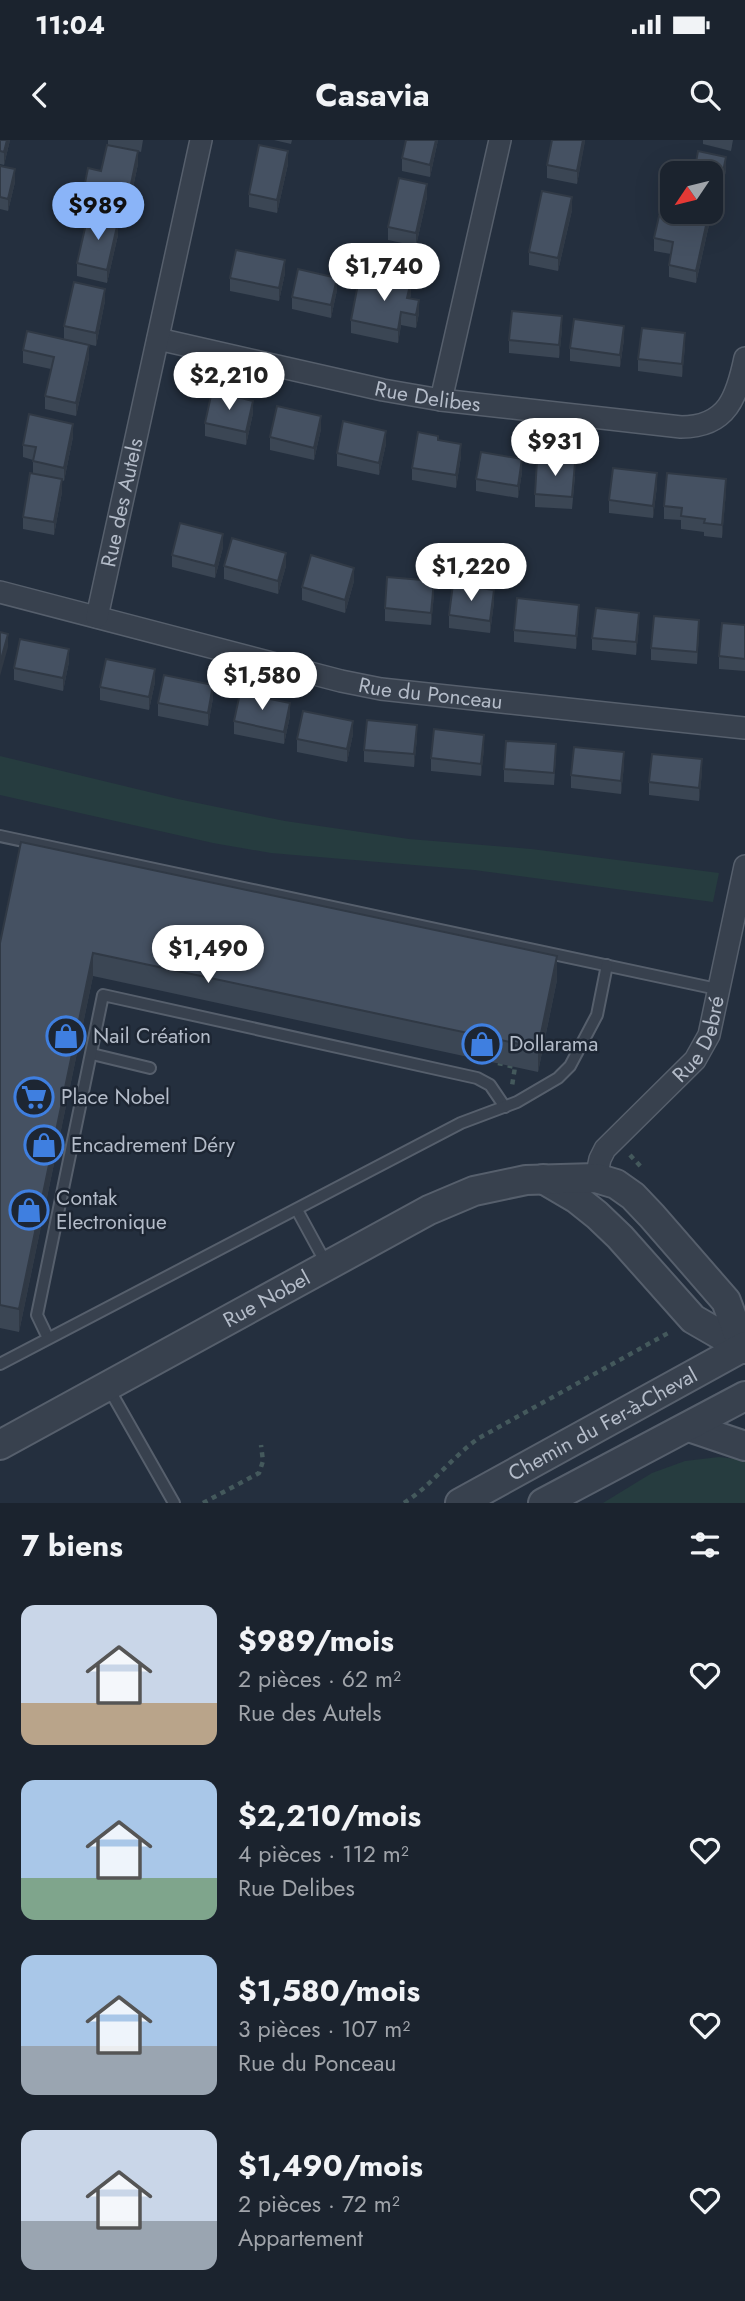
<!DOCTYPE html>
<html lang="fr">
<meta charset="utf-8">
<style>
:root{--surface:#1b232e;--page:#282f3a;--text:#f1f3f6;--muted:#a0a4aa;--line:#39404a;--accent:#8ab4f8}
body{margin:0;font-family:Jost,sans-serif;background:var(--page);color:var(--text);height:100vh;display:flex;flex-direction:column;font-size:26px;white-space:nowrap}
*{box-sizing:border-box;margin:0}
p{font-size:23px;color:var(--muted)}
.icon{flex:none;width:38px;height:38px;fill:none;stroke:currentColor;stroke-width:2;stroke-linecap:round;stroke-linejoin:round}
.map{position:relative;height:1363px;overflow:hidden}
.drawer{display:flex;flex-direction:column;background:var(--surface);flex:1}
.drawer>*{flex:none}
.needle{width:46px;rotate:235deg}
.fabs{position:absolute;left:660px;top:21px;display:grid;gap:14px}
.fabs a{display:grid;place-items:center;width:63px;height:63px;border-radius:14px;background:var(--surface);box-shadow:0 7px 28px #0002,0 0 0 2px var(--line);font-size:35px}
.price{position:absolute;translate:-50% -60px;padding:0 16px;border-radius:24px;background:#fff;color:#222;font-size:23px;line-height:46px;filter:drop-shadow(0 2px 4px #0008)}
.price::after{content:'';position:absolute;left:50%;top:42px;width:21px;height:16px;margin-left:-10px;background:inherit;clip-path:polygon(0 0,100% 0,50% 100%)}
.price.selected{background:var(--accent);color:#111}
ul{padding:0;list-style:none}
li{display:flex;align-items:center;gap:21px;height:175px;padding:0 21px}
li span{display:grid;place-items:center;flex:none;width:196px;height:140px;border-radius:14px;color:#555}
li>.icon{margin-inline-start:auto}
span .icon{width:84px;height:84px;fill:#fffc;stroke-width:1}
li b{font-size:30px}
h2{display:flex;justify-content:space-between;align-items:center;height:84px;padding:0 21px;font-size:30px}
.status{display:flex;justify-content:space-between;align-items:center;height:49px;padding:0 35px;background:var(--surface);direction:ltr}
.status svg{height:19px;fill:currentColor}
header{display:flex;justify-content:space-between;align-items:center;height:91px;padding:0 21px;background:var(--surface);font-size:32px;font-weight:700}
.map>svg:first-child{display:block}
.green{fill:#263c3f}
.lines{fill:none;stroke-linecap:round;stroke-linejoin:round}
.service-casing{stroke:#565f6c;stroke-width:14}
.minor-casing{stroke:#565f6c;stroke-width:24}
.tertiary-casing{stroke:#565f6c;stroke-width:32}
.path{stroke:#44595c;stroke-width:4.5;stroke-dasharray:5 5;stroke-linecap:butt}
.service{stroke:#38414e;stroke-width:10}
.minor{stroke:#38414e;stroke-width:21}
.tertiary{stroke:#38414e;stroke-width:28}
.wall{fill:#3b4654}
.shaded-wall{fill:#303945}
.building{fill:#455162;stroke:#303945;stroke-width:2}
.labels{text-anchor:middle;stroke-width:5;stroke-linejoin:round;paint-order:stroke}
.street-label{font-size:21px;fill:#b4bcc9;stroke:#1d2633}
.poi-label{font-size:21px;fill:#b4bcc9;stroke:#1d2633;text-anchor:start}
</style>
<div class="status"><b>11:04</b><svg viewBox="0 0 49 12"><path d="M0 12V9h3v3zM5 12V6h3v6zM10 12V3h3v9zM15 12V0h3v12zM26 1h20v11H26zM47 4h2v5h-2z"/></svg></div>
<header><svg class="icon" aria-label="back" viewBox="0 0 24 24"><path d="M15 5l-7 7 7 7"/></svg>Casavia<svg class="icon" aria-label="search" viewBox="0 0 24 24"><circle cx="10" cy="10" r="6"/><path d="M15 15l6 6"/></svg></header>
<div class="map">
<svg width="745" height="1363" viewBox="0 0 745 1363">
<rect width="100%" height="100%" fill="#242f3e"/>
<!-- green -->
<g class="green">
<path d="M0 616 178 659 285 681 409 699 531 709 719 733 713 762 474 730 271 713 213 703 0 655Z"/>
<path d="M719 1317 745 1320V1363H603L652 1333 685 1321Z"/>
</g>
<g class="lines">
<!-- service casing -->
<g class="service-casing">
<g id="service">
<path d="M0 696 717 849"/>
<path d="M92 914 150 928"/>
<path d="M297 1070 327 1125"/>
<path d="M48 1198 37 1175 103 855 477 938 490 945 505 967"/>
<path d="M0 1224 461 983 517 962 558 938 570 926 597 875 607 825"/>
<path d="M108 1247 174 1363"/>
</g>
</g>
<!-- minor casing -->
<g class="minor-casing">
<g id="minor">
<path id="s1" d="M158 199 383 250 441 260 681 287C728 287 737 256 745 218"/>
<path d="M441 260 500 0"/>
<path id="s2" d="M0 452 341 541 381 549 745 588"/>
<path id="s3" d="M97 477 201 0"/>
<path id="s4" d="M596 1038 600 1019 605 1009 695 920 709 895 745 726"/>
</g>
</g>
<!-- tertiary casing -->
<g class="tertiary-casing">
<g id="tertiary">
<path d="M543 1039 577 1059 597 1075 620 1097 693 1179 745 1209"/>
<path d="M689 1287 745 1306"/>
<path id="s5" d="M0 1305 429 1070 474 1051 526 1040 596 1038 616 1044 633 1056 652 1076 726 1161 743 1207"/>
<path id="s6" d="M460 1363 745 1206"/>
<path d="M543 1363 745 1256"/>
</g>
</g>
<!-- path -->
<g class="path">
<path d="M498 923 515 927 512 946"/>
<path d="M630 1015 643 1029"/>
<path d="M203 1363 259 1333 263 1321 261 1305"/>
<path d="M404 1363C432 1345 452 1317 479 1298L670 1192"/>
</g>
<!-- service -->
<use href="#service" class="service"/>
<!-- minor -->
<use href="#minor" class="minor"/>
<!-- tertiary -->
<use href="#tertiary" class="tertiary"/>
</g>
<!-- wall -->
<g class="wall">
<path d="M0 0H10L4 25 0 24Z"/>
<path d="M108 0H143L141 12 138 11V24L128 71 84 61V48L101 31 108 5Z"/>
<path d="M274 0H292L291 4Z"/>
<path d="M438 0 430 37 402 31V18Z"/>
<path d="M585 0 577 44 547 38V25Z"/>
<path d="M703 0H733L731 11 703 4Z"/>
<path d="M288 24 277 73 249 67V54Z"/>
<path d="M0 26 15 42 8 71 0 69Z"/>
<path d="M726 30 716 79 709 78V85L696 143 669 137V125L671 114 654 111V98L677 80 679 72H710V33Z"/>
<path d="M427 57 416 106 388 100V87Z"/>
<path d="M572 70 558 131 529 125V112Z"/>
<path d="M118 95 107 143 77 136V123Z"/>
<path d="M285 133 279 161 230 151V138Z"/>
<path d="M337 150 331 178 292 169V157Z"/>
<path d="M411 154 410 158 419 173 416 188 401 185 398 203 351 193V180Z"/>
<path d="M105 161 96 206 64 199V186Z"/>
<path d="M562 189 559 218 509 213V200Z"/>
<path d="M624 199 620 227 570 221V208Z"/>
<path d="M685 206 682 237 638 231V219Z"/>
<path d="M23 210 89 218 76 276 45 269V256L51 229 23 223Z"/>
<path d="M253 273 246 305 205 296V283Z"/>
<path d="M321 289 314 320 270 310V297Z"/>
<path d="M73 297 64 341 62 340V352L54 395 23 389V377L33 334V320L23 317V305Z"/>
<path d="M438 300 461 316 456 348 412 340V328Z"/>
<path d="M386 304 379 335 337 326V313Z"/>
<path d="M522 332 518 358 476 351V339Z"/>
<path d="M575 336 572 369 535 367V354Z"/>
<path d="M657 346 653 378 609 373V360Z"/>
<path d="M726 351 722 398 704 396V392L681 389V380L664 379V366Z"/>
<path d="M223 407 215 438 172 427V415Z"/>
<path d="M224 426H286L278 454 224 439Z"/>
<path d="M354 441 345 473 302 460V447Z"/>
<path d="M434 454 431 485 385 481V468Z"/>
<path d="M494 462 490 493 449 488V475Z"/>
<path d="M579 478 576 509 514 502V490Z"/>
<path d="M745 485V531L719 529V516Z"/>
<path d="M639 486 636 515 592 510V498Z"/>
<path d="M699 493 697 524 651 520V508Z"/>
<path d="M69 522 63 551 14 540V528Z"/>
<path d="M155 542 149 570 100 560V547Z"/>
<path d="M213 558 208 586 158 576V563Z"/>
<path d="M290 576 284 604 234 594V581Z"/>
<path d="M353 594 347 622 297 612V599Z"/>
<path d="M417 598 414 627 364 622V610Z"/>
<path d="M484 608 481 636 431 631V618Z"/>
<path d="M556 616 554 645 504 642V629Z"/>
<path d="M624 625 621 654 571 648V635Z"/>
<path d="M702 632 699 661 649 655V642Z"/>
<path d="M0 803 557 840 538 932 93 836 19 1192 0 1188Z"/>
</g>
<!-- shaded-wall -->
<g class="shaded-wall">
<path d="M7 0H10L4 25V12Z"/>
<path d="M436 0H438L430 37V25Z"/>
<path d="M583 0H585V2L577 44V31Z"/>
<path d="M138 11V24L128 71V58Z"/>
<path d="M288 11V24L277 73V60Z"/>
<path d="M726 17V30L716 79V67Z"/>
<path d="M15 29V42L8 71V59Z"/>
<path d="M427 44V57L416 106V93Z"/>
<path d="M572 57V70L558 131V118Z"/>
<path d="M709 72V85L696 143V131Z"/>
<path d="M118 82V95L107 143V130Z"/>
<path d="M285 120V133L279 161V148Z"/>
<path d="M337 138V150L331 178V165Z"/>
<path d="M411 141V154L407 170V158Z"/>
<path d="M105 149V161L96 206V193Z"/>
<path d="M419 160V173L416 188V175Z"/>
<path d="M401 172V185L398 203V190Z"/>
<path d="M562 176V189L559 218V205Z"/>
<path d="M624 186V199L620 227V215Z"/>
<path d="M685 193V206L682 237V224Z"/>
<path d="M89 205V218L76 276V263Z"/>
<path d="M253 261V273L246 305V292Z"/>
<path d="M321 276V289L314 320V308Z"/>
<path d="M73 284V297L64 341V328Z"/>
<path d="M386 291V304L379 335V323Z"/>
<path d="M461 304V316L456 348V335Z"/>
<path d="M522 319V332L518 358V346Z"/>
<path d="M657 333V346L653 378V366Z"/>
<path d="M62 339V352L54 395V382Z"/>
<path d="M726 339V351L722 398V385Z"/>
<path d="M223 394V407L215 438V426Z"/>
<path d="M286 413V426L278 454V441Z"/>
<path d="M354 428V441L345 473V460Z"/>
<path d="M434 441V454L431 485V473Z"/>
<path d="M494 450V462L490 493V481Z"/>
<path d="M579 465V478L576 509V496Z"/>
<path d="M639 473V486L636 515V502Z"/>
<path d="M699 480V493L697 524V512Z"/>
<path d="M8 494V507L0 536V523Z"/>
<path d="M69 509V522L63 551V538Z"/>
<path d="M155 529V542L149 570V557Z"/>
<path d="M213 545V558L208 586V573Z"/>
<path d="M290 563V576L284 604V592Z"/>
<path d="M353 581V594L347 622V609Z"/>
<path d="M417 585V598L414 627V614Z"/>
<path d="M484 595V608L481 636V624Z"/>
<path d="M624 612V625L621 654V641Z"/>
<path d="M702 619V632L699 661V648Z"/>
<path d="M93 813V836L19 1192V1169Z"/>
<path d="M557 816V840L538 932V908Z"/>
</g>
<!-- building -->
<g class="building">
<path d="M0 0H7L4 12 0 11Z"/>
<path d="M406 0H436L430 25 402 18Z"/>
<path d="M552 0H583L577 31 547 25Z"/>
<path d="M107 5 138 11 128 58 84 48 88 28 101 31Z"/>
<path d="M259 5 288 11 277 60 249 54Z"/>
<path d="M698 11 726 17 716 67 710 66V33H694Z"/>
<path d="M0 26 15 29 8 59 0 57Z"/>
<path d="M399 38 427 44 416 93 388 87Z"/>
<path d="M542 51 572 57 558 118 529 112Z"/>
<path d="M679 72H709L696 131 669 125 673 102 654 98 659 76 677 80Z"/>
<path d="M88 75 118 82 107 130 77 123Z"/>
<path d="M236 110 285 120 279 148 230 138Z"/>
<path d="M298 129 337 138 331 165 292 157Z"/>
<path d="M382 136 411 141 407 158 419 160 416 175 401 172 398 190 351 180 358 144 379 148Z"/>
<path d="M74 142 105 149 96 193 64 186Z"/>
<path d="M512 171 562 176 559 205 509 200Z"/>
<path d="M574 179 624 186 620 215 570 208Z"/>
<path d="M642 188 685 193 682 224 638 219Z"/>
<path d="M27 191 89 205 76 263 45 256 54 217 23 210Z"/>
<path d="M212 251 253 261 246 292 205 283Z"/>
<path d="M277 266 321 276 314 308 270 297Z"/>
<path d="M29 274 73 284 64 328 33 321 36 307 23 305Z"/>
<path d="M343 281 386 291 379 323 337 313Z"/>
<path d="M418 292 438 296V300L461 304 456 335 412 328Z"/>
<path d="M481 312 522 319 518 346 476 339Z"/>
<path d="M537 320 575 323 572 357 535 354Z"/>
<path d="M613 328 657 333 653 366 609 360Z"/>
<path d="M30 333 62 339 54 382 23 377Z"/>
<path d="M667 333 726 339 722 385 704 383 705 379 681 376 682 368 664 366Z"/>
<path d="M180 383 223 394 215 426 172 415Z"/>
<path d="M232 398 286 413 278 441 224 426Z"/>
<path d="M311 415 354 428 345 460 302 447Z"/>
<path d="M387 437 434 441 431 473 385 468Z"/>
<path d="M453 444 494 450 490 481 449 475Z"/>
<path d="M517 458 579 465 576 496 514 490Z"/>
<path d="M596 468 639 473 636 502 592 498Z"/>
<path d="M654 476 699 480 697 512 651 508Z"/>
<path d="M722 483 745 485V519L719 516Z"/>
<path d="M0 492 8 494 0 523Z"/>
<path d="M20 499 69 509 63 538 14 528Z"/>
<path d="M106 519 155 529 149 557 100 547Z"/>
<path d="M164 535 213 545 208 573 158 563Z"/>
<path d="M240 553 290 563 284 592 234 581Z"/>
<path d="M303 571 353 581 347 609 297 599Z"/>
<path d="M367 580 417 585 414 614 364 610Z"/>
<path d="M434 589 484 595 481 624 431 618Z"/>
<path d="M506 601 556 604 554 633 504 629Z"/>
<path d="M574 607 624 612 621 641 571 635Z"/>
<path d="M652 614 702 619 699 648 649 642Z"/>
<path d="M21 702 557 816 538 908 93 813 19 1169 0 1165V803Z"/>
</g>
<!-- icons -->
<defs>
<g id="shop-ring" transform="scale(2.0125)"><circle r="9.5" fill="#1d2633" stroke="#3f7fe0" stroke-width="1.5"/><path d="M-5-2.5h2.3a2.7 3.5 0 0 1 5.4 0H5L5.5 6h-11ZM-1.5-2.5h3a1.5 2.3 0 0 0-3 0Z" fill="#3f7fe0"/></g>
<g id="supermarket-ring" transform="scale(2.0125)"><circle r="9.5" fill="#1d2633" stroke="#3f7fe0" stroke-width="1.5"/><path d="M-6-5.5h2.5l.6 2H6L4.5 2H-2.5L-4.4-4H-6ZM-1.5 3.2a1.3 1.3 0 1 0 .1 0ZM3 3.2a1.3 1.3 0 1 0 .1 0Z" fill="#3f7fe0"/></g>
</defs>
<g fill-rule="evenodd">
<use href="#shop-ring" x="66" y="896"/>
<use href="#shop-ring" x="482" y="904"/>
<use href="#supermarket-ring" x="34" y="957"/>
<use href="#shop-ring" x="44" y="1005"/>
<use href="#shop-ring" x="29" y="1070"/>
</g>
<g class="labels">
<!-- street labels -->
<g class="street-label">
<text dy="7" stroke="none"><textPath href="#s1" startOffset="276">Rue Delibes</textPath></text>
<text dy="7" stroke="none"><textPath href="#s3" startOffset="117">Rue des Autels</textPath></text>
<text dy="7" stroke="none"><textPath href="#s2" startOffset="443">Rue du Ponceau</textPath></text>
<text dy="7" stroke="none"><textPath href="#s4" startOffset="178">Rue Debré</textPath></text>
<text dy="7" stroke="none"><textPath href="#s5" startOffset="304">Rue Nobel</textPath></text>
<text dy="7" stroke="none"><textPath href="#s6" startOffset="163">Chemin du Fer-à-Cheval</textPath></text>
</g>
<!-- poi labels -->
<g class="poi-label">
<text x="93" y="903">Nail Création</text>
<text x="509" y="911">Dollarama</text>
<text x="61" y="964">Place Nobel</text>
<text x="71" y="1012">Encadrement Déry</text>
<text x="56" y="1065">Contak<tspan x="56" dy="24">Electronique</tspan></text>
</g>
</g>
</svg>
<div class="fabs">
<a><svg class="needle" viewBox="-14 -14 28 28"><path d="M0-13l5 13h-10z" fill="#e53935"/><path d="M0 13l5-13h-10z" fill="#a0a4aa"/></svg></a>
</div>
<b class="price selected" style="left:98px;top:102px">$989</b>
<b class="price" style="left:384px;top:163px">$1,740</b>
<b class="price" style="left:229px;top:272px">$2,210</b>
<b class="price" style="left:555px;top:338px">$931</b>
<b class="price" style="left:471px;top:463px">$1,220</b>
<b class="price" style="left:262px;top:572px">$1,580</b>
<b class="price" style="left:208px;top:845px">$1,490</b>
</div>
<section class="drawer">
<h2>7 biens<svg class="icon" aria-label="filters" viewBox="0 0 24 24"><path d="M4 7h16M4 17h16"/><circle cx="9" cy="7" r="2"/><circle cx="15" cy="17" r="2"/></svg></h2>
<ul>
<li><span style="background:linear-gradient(#c9d6e8 70%,#b9a48a 0)"><svg class="icon" aria-label="home" viewBox="0 0 24 24"><path d="M3 11l9-7 9 7M6 9v11h12V9"/></svg></span><div><b>$989/mois</b><p>2 pièces · 62 m²</p><p>Rue des Autels</p></div><svg class="icon" aria-label="heart" viewBox="0 0 24 24"><path d="M12 20l-8-8c-3-5 5-10 8-4 3-6 11-1 8 4z"/></svg></li>
<li><span style="background:linear-gradient(#a9c7e8 70%,#7fa58c 0)"><svg class="icon" aria-label="home" viewBox="0 0 24 24"><path d="M3 11l9-7 9 7M6 9v11h12V9"/></svg></span><div><b>$2,210/mois</b><p>4 pièces · 112 m²</p><p>Rue Delibes</p></div><svg class="icon" aria-label="heart" viewBox="0 0 24 24"><path d="M12 20l-8-8c-3-5 5-10 8-4 3-6 11-1 8 4z"/></svg></li>
<li><span style="background:linear-gradient(#a9c7e8 65%,#9aa5b1 0)"><svg class="icon" aria-label="home" viewBox="0 0 24 24"><path d="M3 11l9-7 9 7M6 9v11h12V9"/></svg></span><div><b>$1,580/mois</b><p>3 pièces · 107 m²</p><p>Rue du Ponceau</p></div><svg class="icon" aria-label="heart" viewBox="0 0 24 24"><path d="M12 20l-8-8c-3-5 5-10 8-4 3-6 11-1 8 4z"/></svg></li>
<li><span style="background:linear-gradient(#c9d6e8 65%,#9aa5b1 0)"><svg class="icon" aria-label="home" viewBox="0 0 24 24"><path d="M3 11l9-7 9 7M6 9v11h12V9"/></svg></span><div><b>$1,490/mois</b><p>2 pièces · 72 m²</p><p>Appartement</p></div><svg class="icon" aria-label="heart" viewBox="0 0 24 24"><path d="M12 20l-8-8c-3-5 5-10 8-4 3-6 11-1 8 4z"/></svg></li>
</ul>
</section>
